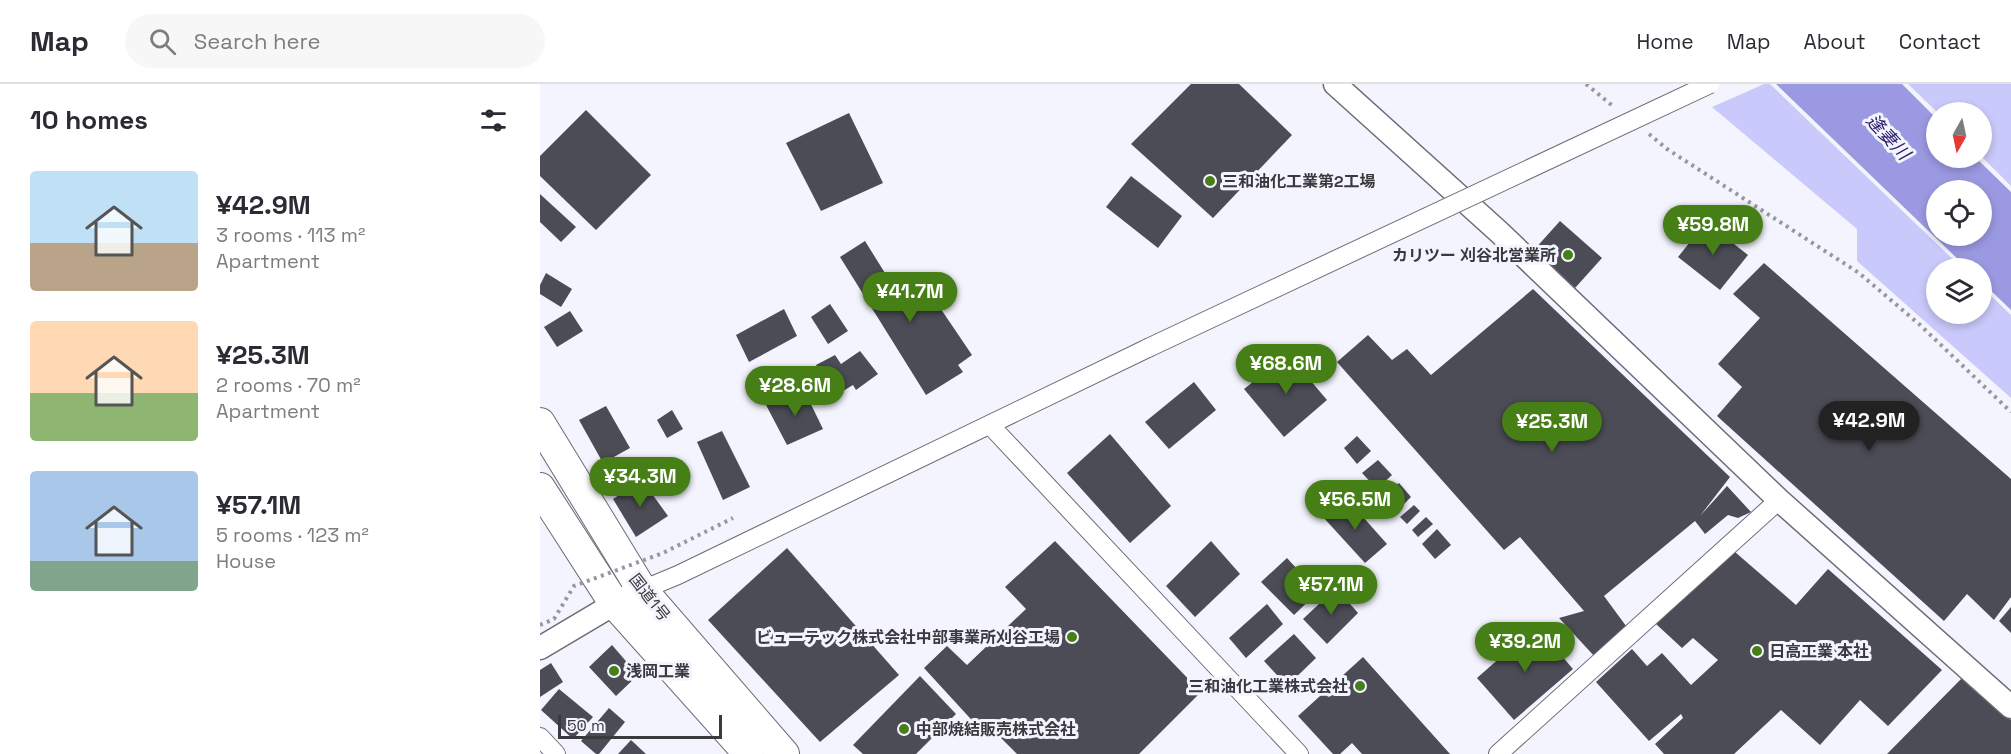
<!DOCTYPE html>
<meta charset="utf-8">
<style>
:root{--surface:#fff;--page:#f7f7f7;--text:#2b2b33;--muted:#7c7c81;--line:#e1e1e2;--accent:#477f17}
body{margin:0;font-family:"Space Grotesk","Noto Sans JP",sans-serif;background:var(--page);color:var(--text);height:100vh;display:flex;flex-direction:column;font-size:22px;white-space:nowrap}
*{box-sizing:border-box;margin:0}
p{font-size:20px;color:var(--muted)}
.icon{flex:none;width:33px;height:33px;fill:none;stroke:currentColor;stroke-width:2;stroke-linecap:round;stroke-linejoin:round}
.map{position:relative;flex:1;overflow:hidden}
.side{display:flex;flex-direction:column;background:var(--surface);width:540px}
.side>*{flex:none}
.needle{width:39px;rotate:189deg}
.tools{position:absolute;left:1386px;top:18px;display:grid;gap:12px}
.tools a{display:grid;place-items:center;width:66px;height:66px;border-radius:50%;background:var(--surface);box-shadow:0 3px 9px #0003;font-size:30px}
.scale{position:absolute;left:18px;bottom:15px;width:164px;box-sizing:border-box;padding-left:6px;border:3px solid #39393e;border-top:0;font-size:16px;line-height:21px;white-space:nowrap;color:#39393e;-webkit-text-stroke:4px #f4f4fe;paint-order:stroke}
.price{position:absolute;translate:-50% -51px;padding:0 14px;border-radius:21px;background:var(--accent);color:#fff;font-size:20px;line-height:39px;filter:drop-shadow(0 2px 3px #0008)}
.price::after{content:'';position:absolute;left:50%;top:36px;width:18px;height:14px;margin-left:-9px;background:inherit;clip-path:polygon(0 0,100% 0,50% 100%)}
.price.selected{background:#222;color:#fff}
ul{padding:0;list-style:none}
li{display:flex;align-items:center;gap:18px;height:150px;padding:0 30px}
li span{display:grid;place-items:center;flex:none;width:168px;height:120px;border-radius:6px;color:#555}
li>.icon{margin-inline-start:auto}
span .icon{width:72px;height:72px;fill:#fffc;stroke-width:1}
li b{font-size:26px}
h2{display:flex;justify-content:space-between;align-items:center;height:72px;padding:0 30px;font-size:26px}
header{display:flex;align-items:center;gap:36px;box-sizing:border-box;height:84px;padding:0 30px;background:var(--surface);border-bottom:2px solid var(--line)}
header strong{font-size:28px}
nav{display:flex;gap:33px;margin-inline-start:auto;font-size:21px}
.search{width:420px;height:54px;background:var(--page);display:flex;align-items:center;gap:15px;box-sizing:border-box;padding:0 21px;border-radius:33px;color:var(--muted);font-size:22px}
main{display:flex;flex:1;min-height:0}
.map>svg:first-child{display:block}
.green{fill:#c9c9fb}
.water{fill:#9b99e1;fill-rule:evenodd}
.building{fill:#4c4c56}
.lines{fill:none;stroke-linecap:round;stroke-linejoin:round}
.minor-casing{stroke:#6c6c77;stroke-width:20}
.tertiary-casing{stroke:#6c6c77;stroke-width:25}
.trunk-casing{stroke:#6c6c77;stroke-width:32}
.path{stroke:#97979e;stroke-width:4;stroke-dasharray:3 4.5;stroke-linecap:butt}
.minor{stroke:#fff;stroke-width:18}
.tertiary{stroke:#fff;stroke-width:22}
.trunk{stroke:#fff;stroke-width:30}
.minor-bridge-casing{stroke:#6c6c77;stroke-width:20;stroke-linecap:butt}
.path-bridge{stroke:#97979e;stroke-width:4;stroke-dasharray:3 4.5;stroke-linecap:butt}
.minor-bridge{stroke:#fff;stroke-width:18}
.poi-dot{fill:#477f17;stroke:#f4f4fe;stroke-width:2}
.labels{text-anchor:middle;stroke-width:6;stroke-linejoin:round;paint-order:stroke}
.poi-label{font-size:16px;font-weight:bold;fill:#39393e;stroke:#f4f4fe;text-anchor:start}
.street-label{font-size:16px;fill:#39393e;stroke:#f4f4fe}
.water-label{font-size:18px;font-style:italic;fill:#2a196b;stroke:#f4f4fe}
</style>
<header>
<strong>Map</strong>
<div class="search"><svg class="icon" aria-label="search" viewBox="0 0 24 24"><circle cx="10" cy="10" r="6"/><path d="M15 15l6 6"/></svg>Search here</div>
<nav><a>Home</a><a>Map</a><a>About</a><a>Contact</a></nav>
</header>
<main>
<section class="side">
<h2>10 homes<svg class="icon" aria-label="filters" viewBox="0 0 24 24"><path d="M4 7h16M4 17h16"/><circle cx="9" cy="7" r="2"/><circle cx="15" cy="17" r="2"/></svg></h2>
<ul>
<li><span style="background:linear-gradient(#bfe0f5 60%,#b9a48a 0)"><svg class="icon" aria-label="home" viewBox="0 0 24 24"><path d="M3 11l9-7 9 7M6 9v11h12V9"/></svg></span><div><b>¥42.9M</b><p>3 rooms · 113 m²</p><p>Apartment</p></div></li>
<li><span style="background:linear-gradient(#ffd9b3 60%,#8fb573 0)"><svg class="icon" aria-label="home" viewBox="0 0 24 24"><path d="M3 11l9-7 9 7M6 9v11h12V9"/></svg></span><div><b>¥25.3M</b><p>2 rooms · 70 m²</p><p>Apartment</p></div></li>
<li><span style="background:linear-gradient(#a9c7e8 75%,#7fa58c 0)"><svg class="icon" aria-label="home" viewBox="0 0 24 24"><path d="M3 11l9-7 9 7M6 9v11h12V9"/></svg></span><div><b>¥57.1M</b><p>5 rooms · 123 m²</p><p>House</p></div></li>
</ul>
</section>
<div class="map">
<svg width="1471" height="670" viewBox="0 0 1471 670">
<rect width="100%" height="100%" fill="#f4f4fe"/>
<!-- green -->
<g class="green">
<path d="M1224 0H1230L1422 184H1396V230H1442V203L1471 231V314L1317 177V145L1172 23Z"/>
<path d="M1368 0H1471V102L1442 73V28H1397Z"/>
</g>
<!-- water -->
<path class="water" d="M1236 0H1362L1396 34V74H1436L1471 108V226L1442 198V184H1427ZM1396 106H1442V152H1396Z"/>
<!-- building -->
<g class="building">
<path d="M651 0H699L752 51 673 134 591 60Z"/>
<path d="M46 26 111 91 56 146 0 92V72Z"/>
<path d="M309 29 343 99 281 127 246 59Z"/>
<path d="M591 92 642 132 618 164 566 123Z"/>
<path d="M0 110 36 143 21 158 0 138Z"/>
<path d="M1020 137 1062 174 1035 204 993 167Z"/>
<path d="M1166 138 1208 171 1180 206 1138 173Z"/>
<path d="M325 157 363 218 386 203 432 271 418 281 423 288 386 311 300 173Z"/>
<path d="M1224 179 1471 395V513L1454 536 1427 510 1404 537 1177 332 1202 303 1178 280 1220 234 1193 210Z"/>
<path d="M6 189 32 205 21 223 0 210V201Z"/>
<path d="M993 205 1190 393 1160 432 1187 402 1211 428 1198 434 1188 431 1165 450 1155 437 1064 512 1089 546 1056 574 1019 534 1044 527 980 453 964 466 797 278 828 251 852 276 867 265 891 291Z"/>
<path d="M290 220 308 247 288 260 271 233Z"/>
<path d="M244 225 257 252 209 278 196 251Z"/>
<path d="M30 227 43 247 17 263 4 243Z"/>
<path d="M320 267 338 290 316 306 313 301 293 313 276 281 295 271 301 280Z"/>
<path d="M748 270 787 316 744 353 704 305Z"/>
<path d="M654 298 676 326 629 365 605 338Z"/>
<path d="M263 304 283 345 247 361 226 321Z"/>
<path d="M66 322 90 364 63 379 39 336Z"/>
<path d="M132 326 143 345 127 354 117 336Z"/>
<path d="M182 347 210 403 183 416 157 358Z"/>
<path d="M570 350 631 422 590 459 527 389Z"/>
<path d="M817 352 831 367 817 380 804 364Z"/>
<path d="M838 376 852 391 837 405 822 389Z"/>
<path d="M102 396 128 432 96 453 73 415Z"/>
<path d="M859 399 871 413 856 428 843 412Z"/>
<path d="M807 415 847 460 825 479 783 433Z"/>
<path d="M874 421 880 427 867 440 860 433Z"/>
<path d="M886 433 893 440 878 453 872 446Z"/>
<path d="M897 445 911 461 895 475 882 460Z"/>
<path d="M515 457 661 608 599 670H477L445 638 439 644 384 584 407 562 427 581 486 525 465 503Z"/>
<path d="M671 457 700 490 655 533 626 502Z"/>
<path d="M247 464 359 591 280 658 168 536Z"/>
<path d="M1195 468 1256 521 1288 485 1402 586 1348 642 1320 616 1280 661 1241 626 1194 670H1124L1115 660 1143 634 1141 630 1109 657 1056 598 1092 565 1107 582 1122 569 1151 601 1178 576 1153 554 1142 564 1116 540Z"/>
<path d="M747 474 778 508 754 531 721 498Z"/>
<path d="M796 504 818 529 787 560 763 535Z"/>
<path d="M727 520 743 540 706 574 689 554Z"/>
<path d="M1471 523V549L1459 537Z"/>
<path d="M996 542 1033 585 974 636 937 594Z"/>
<path d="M754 550 776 574 747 602 724 577Z"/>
<path d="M72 561 98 591 76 612 49 583Z"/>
<path d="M823 573 910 670H822L812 659 800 670H793L758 632Z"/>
<path d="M11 579 23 598 0 613V586Z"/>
<path d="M380 592 416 630 376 670H323L313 661Z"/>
<path d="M1423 593 1471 636V670H1347Z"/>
<path d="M19 605 53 633 33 655 1 626Z"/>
<path d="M69 624 85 638 59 670H56L41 657Z"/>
<path d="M91 656 106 670H78Z"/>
</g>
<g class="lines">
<!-- minor casing -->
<g class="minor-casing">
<g id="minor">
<path d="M450 341 759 670"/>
<path d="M102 506 138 491 608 264"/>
<path d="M0 653 16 670"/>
<path d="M958 670 1239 416"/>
</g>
</g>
<!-- tertiary casing -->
<g class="tertiary-casing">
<g id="tertiary">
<path d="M795 0 959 148 1239 416 1471 623"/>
<path d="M0 564 86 513"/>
</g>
</g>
<!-- trunk casing -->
<g class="trunk-casing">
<g id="trunk">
<path d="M0 339 102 506 244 670"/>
<path d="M0 404 74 519 209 670"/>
</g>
</g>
<!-- path -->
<g class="path">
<path d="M1046 0 1074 23"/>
<path d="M1109 50 1127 65 1319 189 1379 240 1471 328"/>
</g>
<!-- minor -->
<use href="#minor" class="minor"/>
<!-- tertiary -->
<use href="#tertiary" class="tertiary"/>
<!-- trunk -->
<use href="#trunk" class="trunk"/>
<!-- minor-bridge casing -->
<g class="minor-bridge-casing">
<path id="minor-bridge" d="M608 264 1170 0"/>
</g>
<!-- path-bridge -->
<path class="path-bridge" d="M0 541 14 535 34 502 123 469 193 434"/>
<!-- minor-bridge -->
<use href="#minor-bridge" class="minor-bridge"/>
</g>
<!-- markers -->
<g class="poi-dot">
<circle cx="670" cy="97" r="6"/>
<circle cx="1028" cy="171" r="6"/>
<circle cx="532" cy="553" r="6"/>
<circle cx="1217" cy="567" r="6"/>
<circle cx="74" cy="587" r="6"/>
<circle cx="820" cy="602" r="6"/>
<circle cx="364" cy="645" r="6"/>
</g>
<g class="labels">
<!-- poi labels -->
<g class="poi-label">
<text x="682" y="103">三和油化工業第2工場</text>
<text x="1016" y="177" text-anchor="end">カリツー 刈谷北営業所</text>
<text x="520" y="559" text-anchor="end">ビューテック株式会社中部事業所刈谷工場</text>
<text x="1229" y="573">日高工業 本社</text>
<text x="86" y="593">浅岡工業</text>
<text x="808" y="608" text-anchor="end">三和油化工業株式会社</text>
<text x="376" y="651">中部焼結販売株式会社</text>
</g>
<!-- street labels -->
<g class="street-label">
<text transform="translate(110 513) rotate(52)" y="6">国道1号</text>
</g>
<!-- water labels -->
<g class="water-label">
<text transform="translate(1348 53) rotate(47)" y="6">逢妻川</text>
</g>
</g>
</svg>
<div class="tools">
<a><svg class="needle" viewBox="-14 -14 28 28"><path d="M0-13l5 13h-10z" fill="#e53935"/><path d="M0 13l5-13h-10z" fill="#7c7c81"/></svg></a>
<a><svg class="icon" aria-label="locate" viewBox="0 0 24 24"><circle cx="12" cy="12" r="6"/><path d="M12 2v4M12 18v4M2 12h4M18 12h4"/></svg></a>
<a><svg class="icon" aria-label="layers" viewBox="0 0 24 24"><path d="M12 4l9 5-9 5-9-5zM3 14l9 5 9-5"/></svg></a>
</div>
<div class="scale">50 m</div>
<b class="price" style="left:1173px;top:172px">¥59.8M</b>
<b class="price" style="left:370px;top:239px">¥41.7M</b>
<b class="price" style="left:746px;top:311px">¥68.6M</b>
<b class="price" style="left:255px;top:333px">¥28.6M</b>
<b class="price selected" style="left:1329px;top:368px">¥42.9M</b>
<b class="price" style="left:1012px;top:369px">¥25.3M</b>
<b class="price" style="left:100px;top:424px">¥34.3M</b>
<b class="price" style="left:815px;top:447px">¥56.5M</b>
<b class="price" style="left:791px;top:532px">¥57.1M</b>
<b class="price" style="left:985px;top:589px">¥39.2M</b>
</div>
</main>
